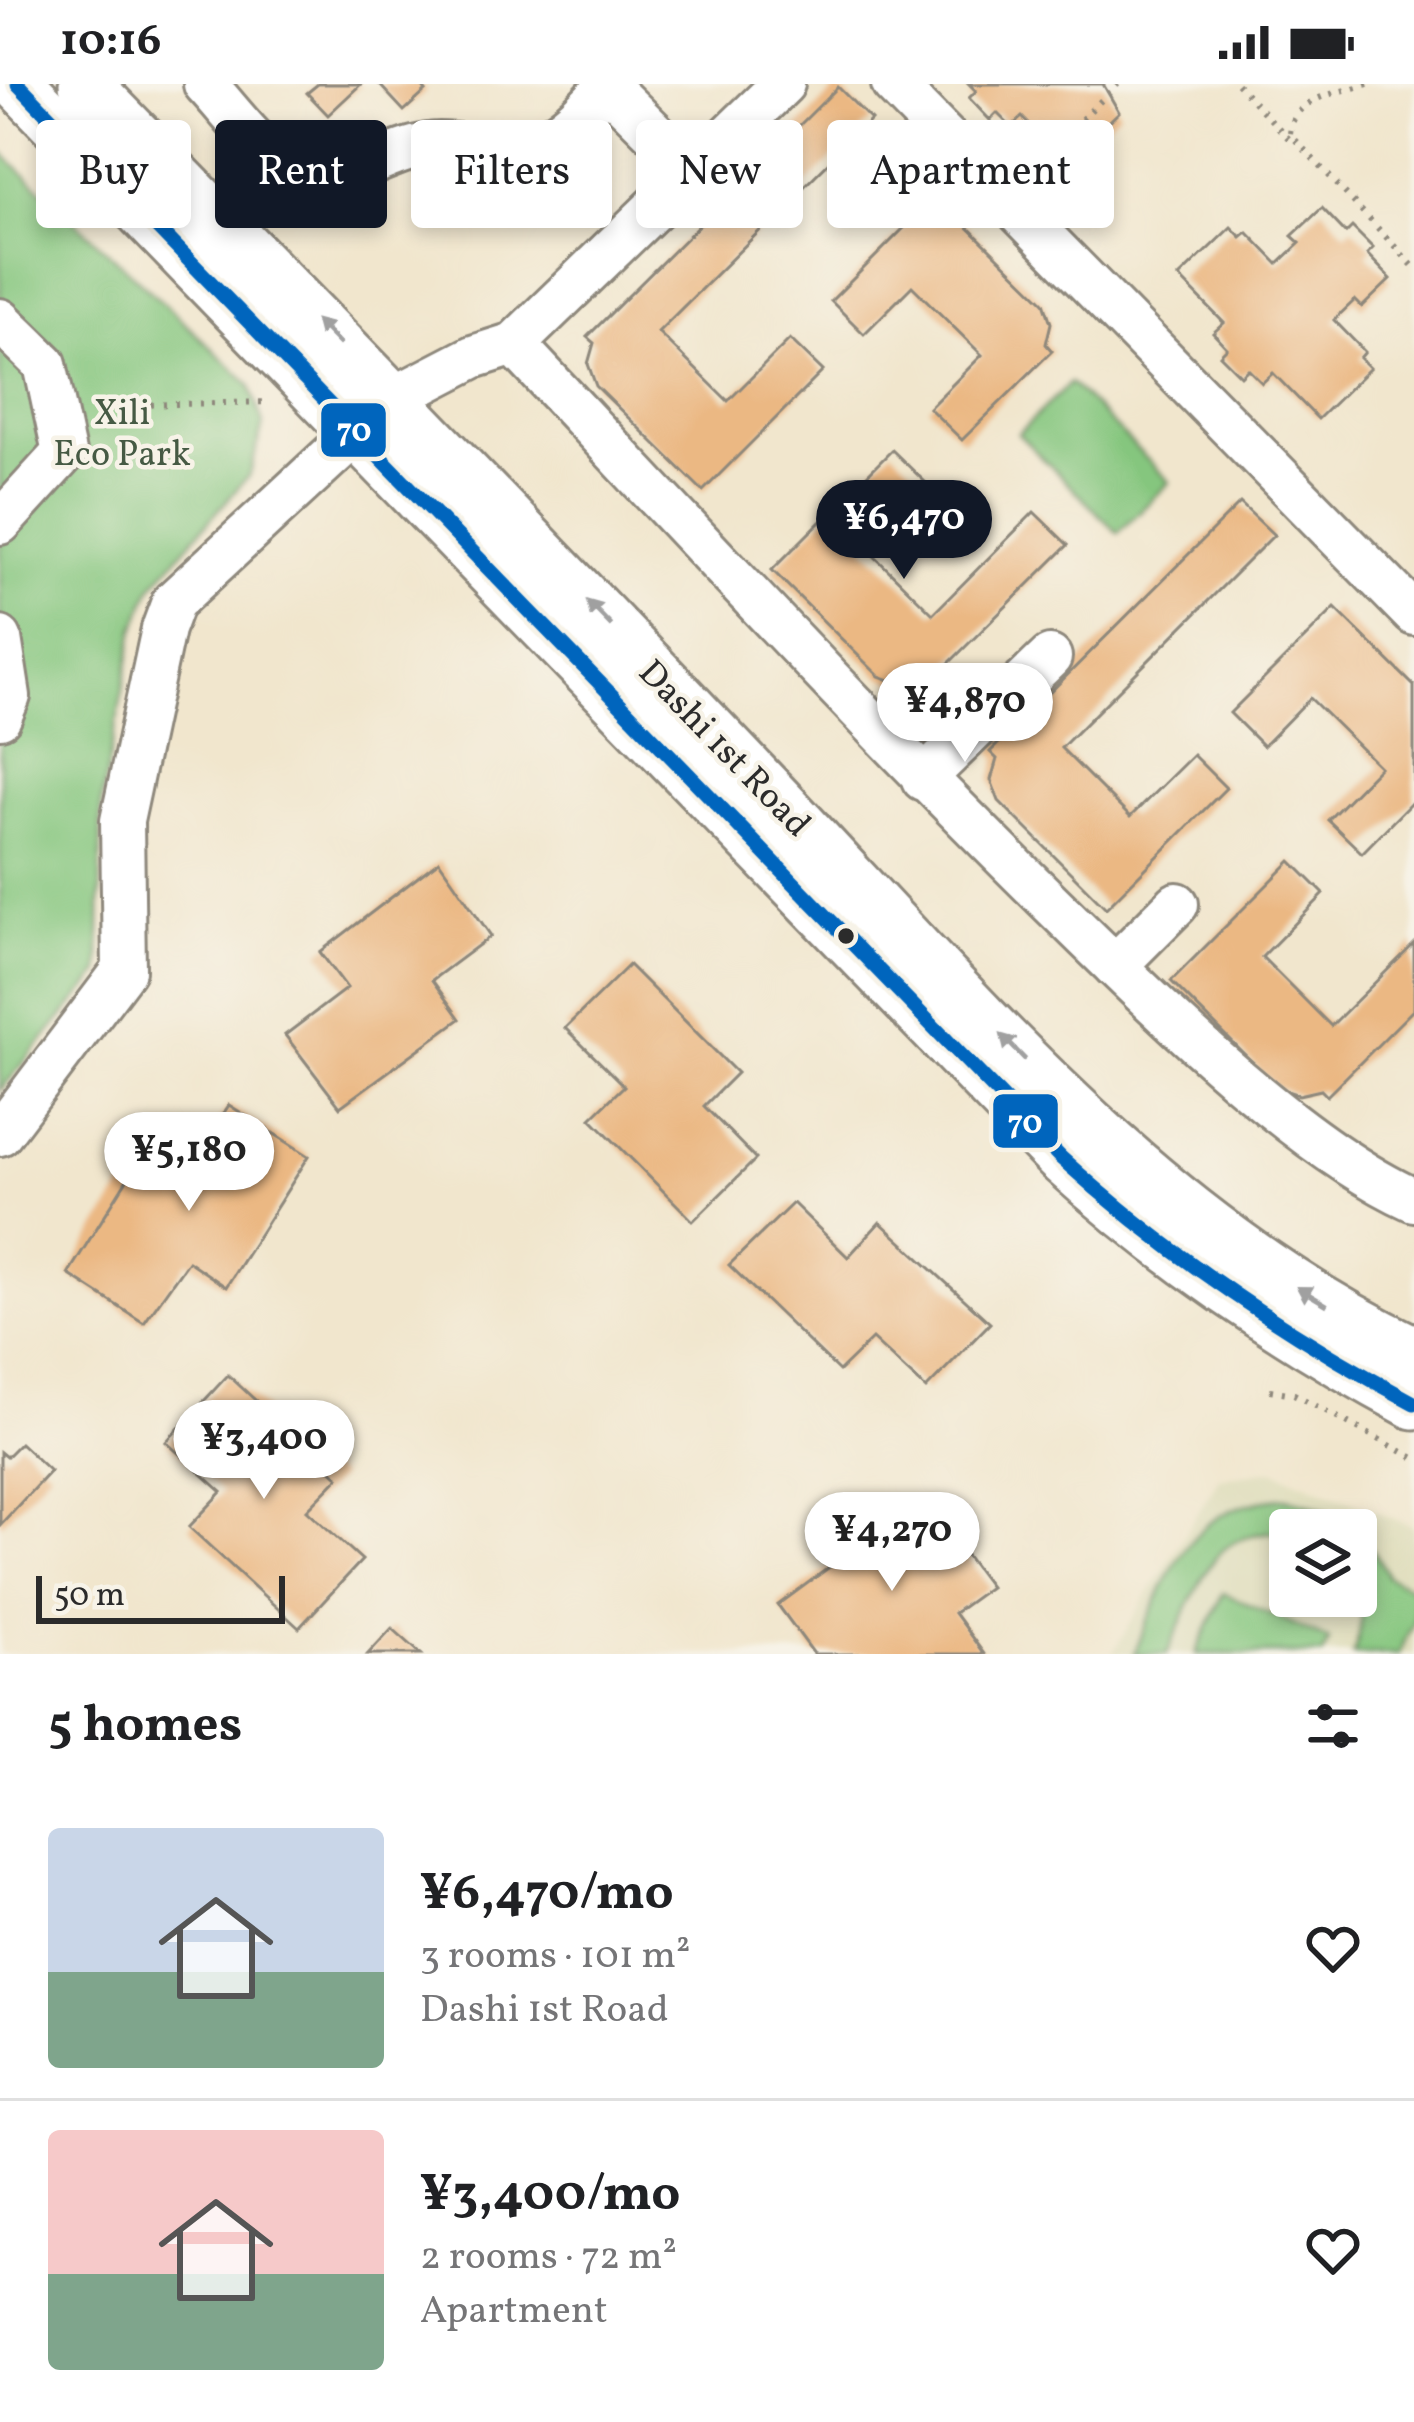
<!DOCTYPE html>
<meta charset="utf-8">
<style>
:root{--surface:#fff;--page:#f2f2f2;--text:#202124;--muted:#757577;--line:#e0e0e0;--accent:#111827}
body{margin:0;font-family:Vollkorn,serif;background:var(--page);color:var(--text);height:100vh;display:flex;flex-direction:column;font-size:45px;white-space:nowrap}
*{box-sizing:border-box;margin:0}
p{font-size:39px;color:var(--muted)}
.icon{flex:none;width:66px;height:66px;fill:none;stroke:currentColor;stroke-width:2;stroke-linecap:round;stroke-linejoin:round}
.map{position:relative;height:1570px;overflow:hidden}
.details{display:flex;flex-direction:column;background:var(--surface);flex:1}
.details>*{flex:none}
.banner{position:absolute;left:36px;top:36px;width:1344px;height:108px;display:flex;gap:24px}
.buttons{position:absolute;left:1269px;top:1425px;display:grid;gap:24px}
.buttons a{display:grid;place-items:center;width:108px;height:108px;border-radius:12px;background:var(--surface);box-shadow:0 6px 18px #0003;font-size:60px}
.scale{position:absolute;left:36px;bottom:30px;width:249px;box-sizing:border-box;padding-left:12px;border:6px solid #2b2b2b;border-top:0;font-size:33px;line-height:42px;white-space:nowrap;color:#2b2b2b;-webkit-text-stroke:9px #f7f3e8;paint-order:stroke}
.price{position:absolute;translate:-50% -102px;padding:0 27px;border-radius:42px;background:#fff;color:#222;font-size:39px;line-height:78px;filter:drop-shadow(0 3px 6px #0008)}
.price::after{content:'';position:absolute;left:50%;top:72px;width:36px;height:27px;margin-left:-18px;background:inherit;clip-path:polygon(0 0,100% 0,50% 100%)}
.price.active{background:var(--accent);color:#fff}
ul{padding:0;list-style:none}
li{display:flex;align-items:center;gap:36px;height:300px;padding:0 48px}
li+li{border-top:3px solid var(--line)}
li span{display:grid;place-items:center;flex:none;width:336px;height:240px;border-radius:12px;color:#555}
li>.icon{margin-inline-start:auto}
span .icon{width:144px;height:144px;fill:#fffc;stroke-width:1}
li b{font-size:51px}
h2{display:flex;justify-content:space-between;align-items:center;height:144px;padding:0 48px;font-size:51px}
.chip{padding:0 42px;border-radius:12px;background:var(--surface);box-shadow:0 6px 18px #0003;font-size:42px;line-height:108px}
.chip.active{background:var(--accent);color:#fff}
.status{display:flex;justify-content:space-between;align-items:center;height:84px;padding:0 60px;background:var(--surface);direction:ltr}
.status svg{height:33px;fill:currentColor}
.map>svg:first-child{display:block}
.built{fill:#dfddbb;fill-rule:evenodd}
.green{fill:#85c67e;stroke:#587854;stroke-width:3}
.building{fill:#ebb883}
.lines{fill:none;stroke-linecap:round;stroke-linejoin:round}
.minor-casing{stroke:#8e887c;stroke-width:48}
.major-casing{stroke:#8e887c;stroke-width:57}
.path{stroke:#8e887c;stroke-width:6;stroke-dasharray:3 9;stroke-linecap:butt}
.minor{stroke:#fff;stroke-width:42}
.major{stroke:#fff;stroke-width:51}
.bus-1-casing{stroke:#f7f3e8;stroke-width:24}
.bus-1{stroke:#0065bd;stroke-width:15}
.oneway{fill:#a0a0a0}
.bus-dot{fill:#2b2b2b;stroke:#f7f3e8;stroke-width:4.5}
.labels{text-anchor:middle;stroke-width:9;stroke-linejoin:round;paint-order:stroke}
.park-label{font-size:36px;fill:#465a44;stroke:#f7f3e8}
.street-label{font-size:36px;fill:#2b2b2b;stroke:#f7f3e8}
.line-badge{stroke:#f7f3e8;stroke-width:4.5}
.badge-label{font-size:33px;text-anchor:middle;font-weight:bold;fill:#fff}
</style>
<div class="status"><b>10:16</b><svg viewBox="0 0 49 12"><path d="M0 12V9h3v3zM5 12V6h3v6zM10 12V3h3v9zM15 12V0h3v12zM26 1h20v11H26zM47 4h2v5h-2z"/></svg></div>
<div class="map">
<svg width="1414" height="1570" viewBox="0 0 1414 1570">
<rect width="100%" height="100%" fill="#f7f3e8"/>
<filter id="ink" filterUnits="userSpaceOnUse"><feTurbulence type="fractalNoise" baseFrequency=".00833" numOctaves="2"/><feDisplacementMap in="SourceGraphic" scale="24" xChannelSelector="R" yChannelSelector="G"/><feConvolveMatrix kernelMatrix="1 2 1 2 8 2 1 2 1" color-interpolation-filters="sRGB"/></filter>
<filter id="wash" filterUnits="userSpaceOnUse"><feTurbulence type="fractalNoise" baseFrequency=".004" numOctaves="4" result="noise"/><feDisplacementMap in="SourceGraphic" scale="48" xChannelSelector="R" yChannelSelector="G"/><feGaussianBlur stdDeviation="2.7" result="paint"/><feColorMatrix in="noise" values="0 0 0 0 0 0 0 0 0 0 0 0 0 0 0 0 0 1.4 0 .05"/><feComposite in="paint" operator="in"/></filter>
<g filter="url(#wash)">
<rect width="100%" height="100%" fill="#f1e6cd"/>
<!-- built -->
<path class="built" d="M1273 1386 1414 1443V1570H1112L1219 1394ZM1290 1446H1356V1512H1290Z"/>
<!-- green -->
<g class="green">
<path d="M0 67 250 300 263 340 250 390 152 502 135 545 101 718 100 889 0 1007Z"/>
<path d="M1070 299 1170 398 1118 449 1018 350Z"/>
<path d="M1284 1414C1335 1422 1366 1447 1388 1493L1414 1505V1536L1399 1570H1353C1370 1530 1356 1489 1356 1446 1217 1446 1224 1442 1167 1570H1134C1169 1491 1185 1420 1284 1414Z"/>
<path d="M1223 1509 1329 1556 1322 1570H1196Z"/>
</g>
<g id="blocks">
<!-- building -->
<g class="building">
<path d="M318 0H361L328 31 307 9Z"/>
<path d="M379 0H420L426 7 404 27Z"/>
<path d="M969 0H1103L1119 28 1067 78 1022 33 1011 43 997 29 990 36 969 14 976 7Z"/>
<path d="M838 3 871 36 658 248 728 317 790 255 823 287 703 407 596 302 588 280 594 259 587 253Z"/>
<path d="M936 112 1044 218 1051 239 1046 260 1052 267 962 356 929 324 982 271 912 202 864 250 831 217Z"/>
<path d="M1322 124 1346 149 1352 143 1373 164 1367 170 1391 195 1362 223 1355 216 1334 236 1365 268 1360 274 1370 284 1318 335 1273 289 1262 299 1248 285 1241 292 1220 271 1227 264 1213 249 1224 239 1179 193 1231 143 1241 153 1247 148 1278 180 1300 159 1292 152Z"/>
<path d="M892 366 925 398 863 461 933 530 1034 428 1068 461 928 600 922 594 900 600 879 592 772 486Z"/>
<path d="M1240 419 1274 451 1061 664 1130 733 1193 671 1226 704 1106 824 999 717 991 696 997 675 990 668Z"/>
<path d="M1335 524 1414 602V716L1362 769 1328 736 1380 683 1310 614 1263 662 1230 629Z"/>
<path d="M439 777 491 852 432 896 460 935 340 1023 285 951 347 904 320 868Z"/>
<path d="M1291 777 1324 810 1262 873 1331 942 1414 860V925L1327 1012 1321 1006 1299 1011 1278 1004 1171 897Z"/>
<path d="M629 881 737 989 704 1022 756 1075 693 1137 591 1034 624 1002 565 944Z"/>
<path d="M229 1021 309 1072 226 1203 188 1177 144 1239 68 1190 150 1059 187 1085Z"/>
<path d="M793 1119 848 1173 880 1138 990 1239 926 1305 872 1255 839 1287 729 1181Z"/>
<path d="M228 1291 339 1393 307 1426 362 1476 299 1544 189 1443 222 1408 166 1358Z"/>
<path d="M20 1359 50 1387 0 1441V1368L6 1373Z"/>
<path d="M923 1414 990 1503 954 1529 984 1570H814L778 1521Z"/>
<path d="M392 1544 421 1570H368Z"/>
</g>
</g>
</g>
<g filter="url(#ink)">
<use href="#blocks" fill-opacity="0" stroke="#8e887c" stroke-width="3"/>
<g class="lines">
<!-- minor casing -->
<g class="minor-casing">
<g id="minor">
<path d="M205 0C230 26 257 67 290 83 345 110 386 61 440 60 474 60 505 72 539 59 568 47 588 22 609 0"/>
<path d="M893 0 1414 530"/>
<path d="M607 2 693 87"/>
<path d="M0 236 45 280 64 369 0 439"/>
<path d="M514 260C697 455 878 651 1069 837 1160 926 1299 1064 1414 1116"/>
<path d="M0 554 9 612 0 633"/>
<path d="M923 695 1050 573"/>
<path d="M1115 882 1177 820"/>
<path d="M0 1050 124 886 122 737 163 545 173 518 394 314 473 273 514 260 783 0"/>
</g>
</g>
<!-- major casing -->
<g class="major-casing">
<g id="major">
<path d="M18 0 1060 1073C1167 1170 1287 1251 1414 1319"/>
<path d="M85 0C310 229 533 460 755 693 956 903 1146 1141 1414 1268"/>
</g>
</g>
<!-- path -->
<g class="path">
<path d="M1237 0 1292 58"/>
<path d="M1368 0C1336 10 1293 12 1290 50L1414 183"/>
<path d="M1030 85 1118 0"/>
<path d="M91 322 269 318"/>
<path d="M1270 1306 1294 1310 1414 1374"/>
</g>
<!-- minor -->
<use href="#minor" class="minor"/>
<!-- major -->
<use href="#major" class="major"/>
<!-- bus-1 casing -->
<g class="bus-1-casing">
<path id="bus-1" d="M18 0 1060 1073C1167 1170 1287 1251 1414 1319"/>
</g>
<!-- bus-1 -->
<use href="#bus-1" class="bus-1"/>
</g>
<!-- one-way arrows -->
<defs><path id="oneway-solid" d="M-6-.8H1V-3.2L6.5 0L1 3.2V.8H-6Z" transform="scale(3)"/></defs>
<g class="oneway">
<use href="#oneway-solid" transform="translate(328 248) rotate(-135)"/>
<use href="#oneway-solid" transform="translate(599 529) rotate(-134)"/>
<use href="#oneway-solid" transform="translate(1013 963) rotate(-134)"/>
<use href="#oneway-solid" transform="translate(1312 1212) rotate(-149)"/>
</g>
</g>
<!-- markers -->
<circle class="bus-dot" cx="846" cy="852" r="10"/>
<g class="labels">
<!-- park labels -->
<g class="park-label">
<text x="122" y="340">Xili<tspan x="122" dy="41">Eco Park</tspan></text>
</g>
<!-- street labels -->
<g class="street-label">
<text transform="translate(726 663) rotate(46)" y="13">Dashi 1st Road</text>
</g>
</g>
<g class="line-badge">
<rect x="319" y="317" width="69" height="58" rx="12" fill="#0065bd"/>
<rect x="991" y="1008" width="69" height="58" rx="12" fill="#0065bd"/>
</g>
<g class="badge-label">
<text x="354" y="357">70</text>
<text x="1025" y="1049">70</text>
</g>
</svg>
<div class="buttons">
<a><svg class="icon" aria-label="layers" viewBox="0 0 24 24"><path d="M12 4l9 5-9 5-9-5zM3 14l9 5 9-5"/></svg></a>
</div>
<div class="scale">50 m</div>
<b class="price active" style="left:904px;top:498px">¥6,470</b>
<b class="price" style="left:965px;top:681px">¥4,870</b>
<b class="price" style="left:189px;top:1130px">¥5,180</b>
<b class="price" style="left:264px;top:1418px">¥3,400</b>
<b class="price" style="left:892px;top:1510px">¥4,270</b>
<div class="banner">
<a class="chip">Buy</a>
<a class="chip active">Rent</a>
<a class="chip">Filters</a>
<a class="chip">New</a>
<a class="chip">Apartment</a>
</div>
</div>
<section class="details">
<h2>5 homes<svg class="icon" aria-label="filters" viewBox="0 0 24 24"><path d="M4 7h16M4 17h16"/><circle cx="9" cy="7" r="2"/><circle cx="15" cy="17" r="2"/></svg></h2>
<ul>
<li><span style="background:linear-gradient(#c9d6e8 60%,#7fa58c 0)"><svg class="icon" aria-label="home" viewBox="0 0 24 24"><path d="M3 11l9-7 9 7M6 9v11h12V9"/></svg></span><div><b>¥6,470/mo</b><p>3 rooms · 101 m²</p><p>Dashi 1st Road</p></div><svg class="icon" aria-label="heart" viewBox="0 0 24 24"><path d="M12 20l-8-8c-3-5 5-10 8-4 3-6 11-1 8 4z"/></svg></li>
<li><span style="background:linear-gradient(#f6c9c9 60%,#7fa58c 0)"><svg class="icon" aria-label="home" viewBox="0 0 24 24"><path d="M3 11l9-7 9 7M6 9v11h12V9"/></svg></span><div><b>¥3,400/mo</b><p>2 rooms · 72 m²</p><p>Apartment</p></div><svg class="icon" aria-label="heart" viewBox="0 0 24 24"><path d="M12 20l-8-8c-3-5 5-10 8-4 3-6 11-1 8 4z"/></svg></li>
</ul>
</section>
